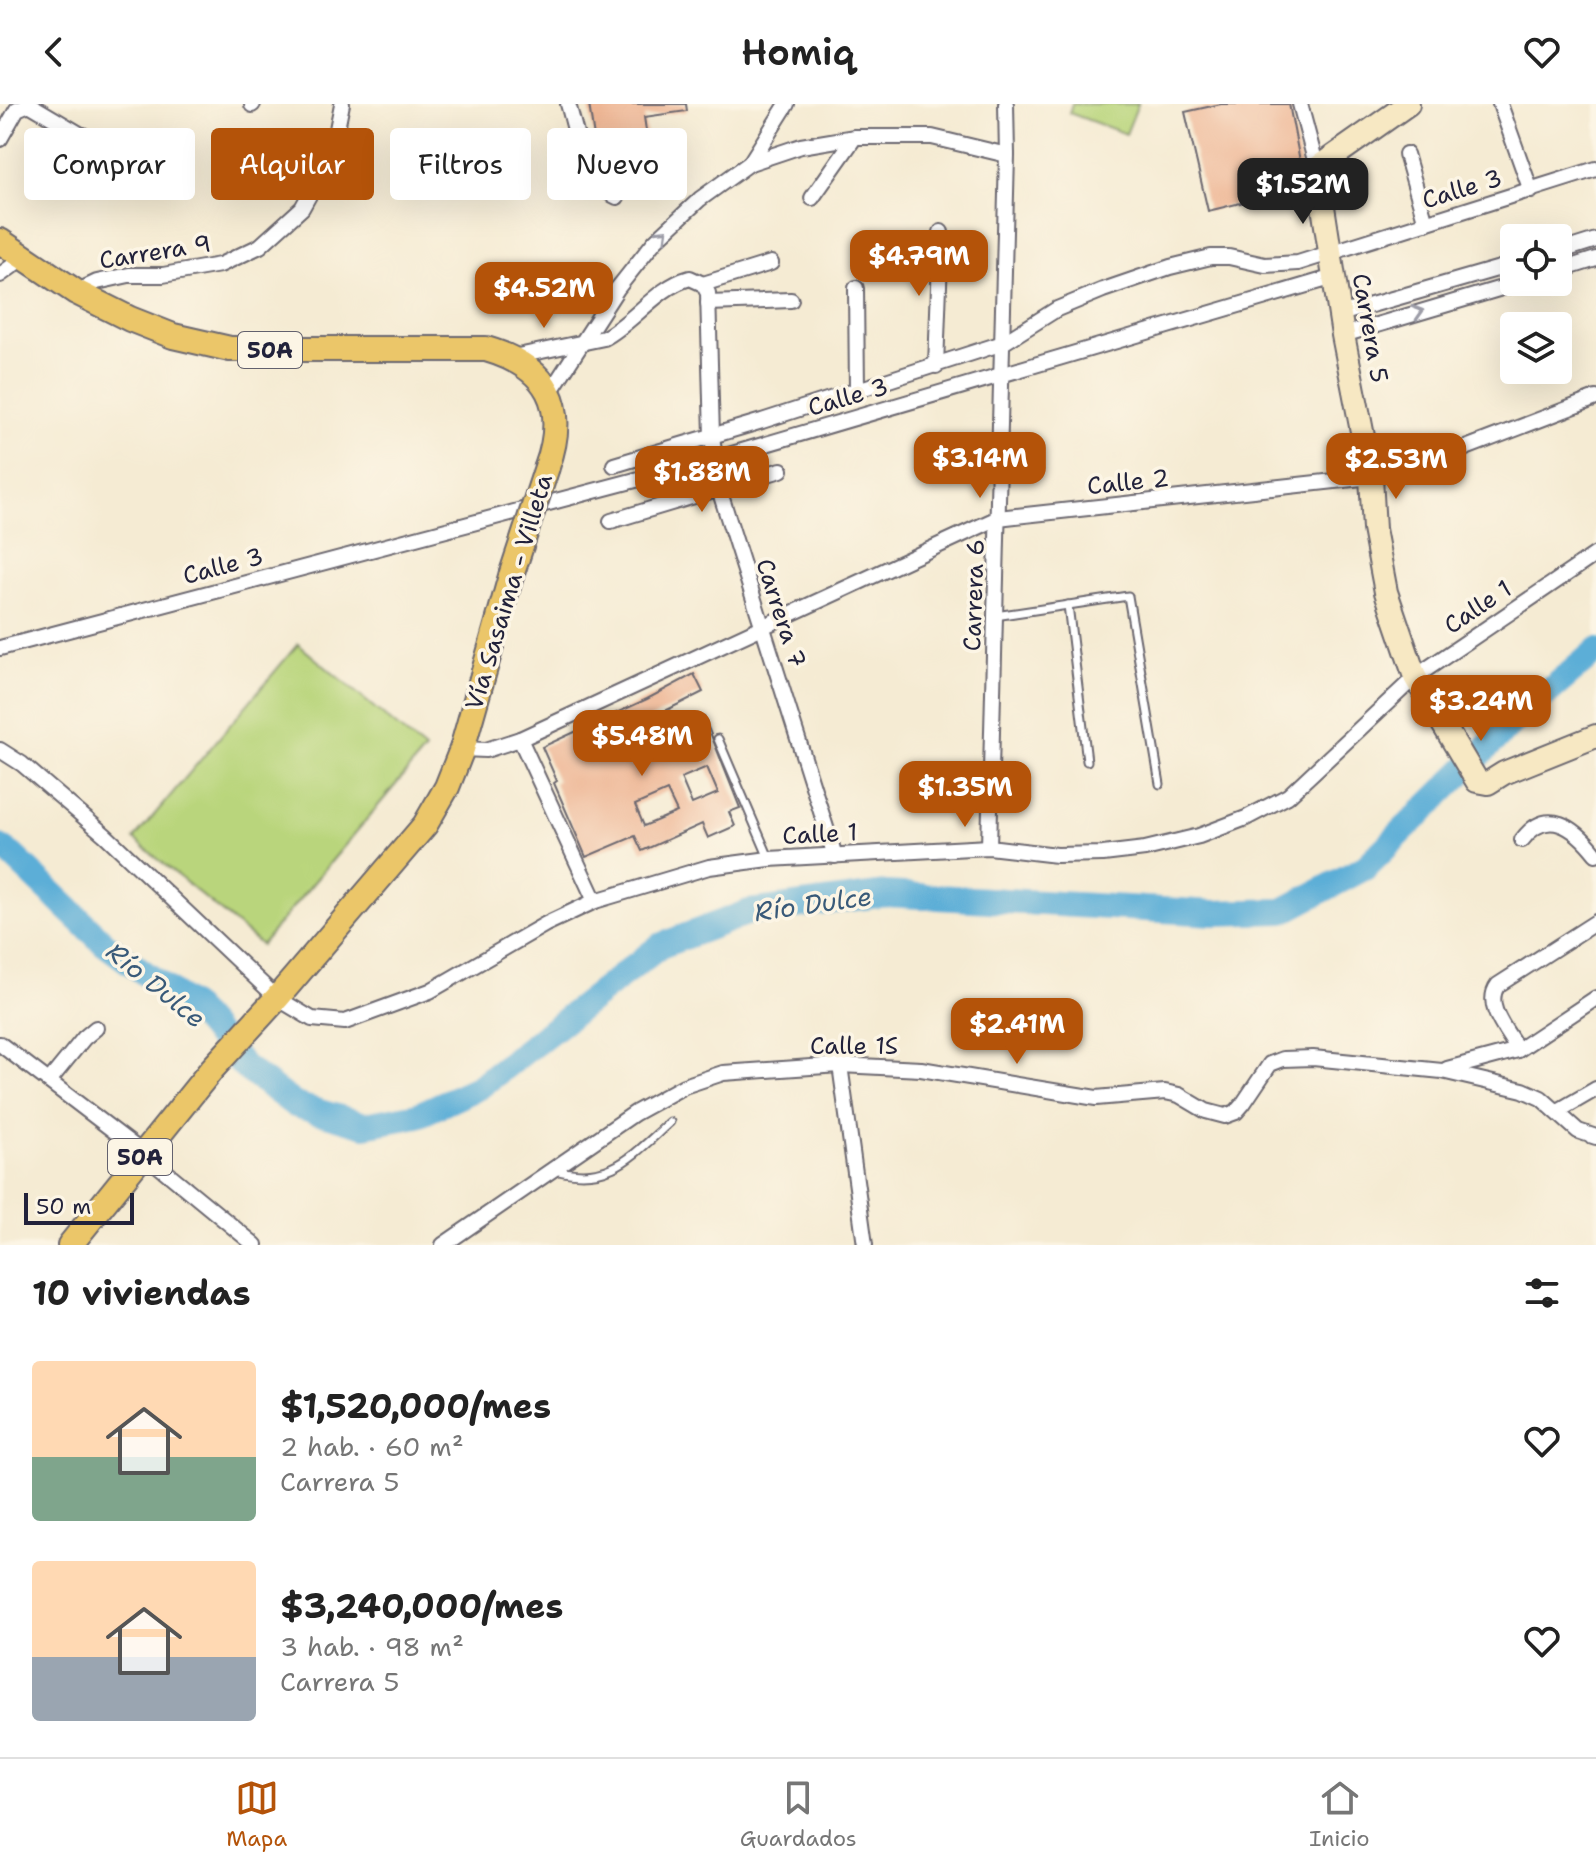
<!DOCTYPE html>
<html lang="es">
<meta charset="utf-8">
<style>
:root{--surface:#fff;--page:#f2f2f2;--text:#222;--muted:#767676;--line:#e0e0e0;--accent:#b45309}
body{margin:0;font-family:"Shantell Sans",sans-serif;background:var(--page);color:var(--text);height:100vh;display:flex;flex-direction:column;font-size:30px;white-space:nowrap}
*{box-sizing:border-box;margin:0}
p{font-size:26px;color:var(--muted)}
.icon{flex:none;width:44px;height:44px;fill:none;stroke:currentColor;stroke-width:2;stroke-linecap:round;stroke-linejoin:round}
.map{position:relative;height:1141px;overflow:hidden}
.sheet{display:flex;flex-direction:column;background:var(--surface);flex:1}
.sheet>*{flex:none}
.hud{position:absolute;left:24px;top:24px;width:800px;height:72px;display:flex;gap:16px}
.buttons{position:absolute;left:1500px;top:120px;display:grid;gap:16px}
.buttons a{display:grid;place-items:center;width:72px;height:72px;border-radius:8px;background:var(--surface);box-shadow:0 8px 32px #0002;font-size:40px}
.scale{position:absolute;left:24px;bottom:20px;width:110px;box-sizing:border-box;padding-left:8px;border:4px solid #22223b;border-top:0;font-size:22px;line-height:28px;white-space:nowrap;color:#22223b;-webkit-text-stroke:6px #fcf5e5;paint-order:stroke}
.price{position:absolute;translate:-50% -68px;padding:0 18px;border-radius:16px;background:var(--accent);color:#fff;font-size:26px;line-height:52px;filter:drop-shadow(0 2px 4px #0008)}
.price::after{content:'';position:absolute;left:50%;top:48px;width:24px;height:18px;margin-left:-12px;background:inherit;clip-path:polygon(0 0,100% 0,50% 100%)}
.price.selected{background:#222;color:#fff}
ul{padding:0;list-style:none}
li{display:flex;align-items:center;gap:24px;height:200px;padding:0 32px}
li span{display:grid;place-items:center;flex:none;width:224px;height:160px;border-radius:8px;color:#555}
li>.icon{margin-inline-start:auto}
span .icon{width:96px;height:96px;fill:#fffc;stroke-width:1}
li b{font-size:34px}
h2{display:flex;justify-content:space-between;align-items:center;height:96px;padding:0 32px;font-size:34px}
.pill{padding:0 28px;border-radius:8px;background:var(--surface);box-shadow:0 8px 32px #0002;font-size:28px;line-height:72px}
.pill.selected{background:var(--accent);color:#fff}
header{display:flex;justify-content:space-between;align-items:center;height:104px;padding:0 32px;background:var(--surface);font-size:36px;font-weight:600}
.menu{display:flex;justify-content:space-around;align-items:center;height:112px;border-top:2px solid var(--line);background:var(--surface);font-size:22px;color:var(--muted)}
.menu a{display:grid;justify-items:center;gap:4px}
.menu .selected{color:var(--accent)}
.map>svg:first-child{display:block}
.green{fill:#b9d57b;stroke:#6e7c5b;stroke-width:2}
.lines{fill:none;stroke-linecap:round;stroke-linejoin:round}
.river{stroke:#5caed7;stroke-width:26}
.building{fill:#eeb694;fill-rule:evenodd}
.lane-casing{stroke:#6c6870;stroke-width:11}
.street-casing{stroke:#6c6870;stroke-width:18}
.secondary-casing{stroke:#6c6870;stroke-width:26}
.primary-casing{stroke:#6c6870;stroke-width:28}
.lane{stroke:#fff;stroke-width:7}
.street{stroke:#fff;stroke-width:14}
.secondary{stroke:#f7e8c3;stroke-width:22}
.primary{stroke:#ebc669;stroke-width:24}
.primary-bridge-casing{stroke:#6c6870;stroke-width:28;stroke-linecap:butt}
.primary-bridge{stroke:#ebc669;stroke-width:24}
.oneway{stroke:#9c9ca7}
.labels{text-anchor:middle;stroke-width:7;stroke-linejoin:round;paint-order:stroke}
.shield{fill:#fcf5e5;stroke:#63616e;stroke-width:2}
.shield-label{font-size:22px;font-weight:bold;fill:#22223b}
.street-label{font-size:24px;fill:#22223b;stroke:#fcf5e5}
.water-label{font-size:26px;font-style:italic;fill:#395a79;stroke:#fcf5e5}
</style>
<header><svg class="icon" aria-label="back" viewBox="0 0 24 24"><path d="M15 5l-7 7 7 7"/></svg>Homiq<svg class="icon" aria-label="heart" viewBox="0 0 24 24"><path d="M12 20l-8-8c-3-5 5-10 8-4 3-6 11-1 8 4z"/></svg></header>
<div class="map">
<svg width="1596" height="1141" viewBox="0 0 1596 1141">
<rect width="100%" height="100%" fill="#fcf5e5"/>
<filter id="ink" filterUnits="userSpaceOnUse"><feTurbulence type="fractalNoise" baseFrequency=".0125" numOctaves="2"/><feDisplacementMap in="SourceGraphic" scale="16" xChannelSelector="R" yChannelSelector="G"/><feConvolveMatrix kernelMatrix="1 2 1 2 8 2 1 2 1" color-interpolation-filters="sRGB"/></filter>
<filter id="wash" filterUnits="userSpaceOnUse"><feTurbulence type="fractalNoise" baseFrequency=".006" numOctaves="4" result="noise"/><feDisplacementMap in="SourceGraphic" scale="32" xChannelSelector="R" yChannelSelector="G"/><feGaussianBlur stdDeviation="1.8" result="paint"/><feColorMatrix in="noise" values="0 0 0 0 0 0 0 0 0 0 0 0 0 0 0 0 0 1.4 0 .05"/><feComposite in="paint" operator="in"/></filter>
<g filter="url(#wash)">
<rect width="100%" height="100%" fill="#f5ebd3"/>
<!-- green -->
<g class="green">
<path d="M1072 0H1138L1126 30 1069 9Z"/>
<path d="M298 540 425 646 261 841 134 735Z"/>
</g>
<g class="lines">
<!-- river -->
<path class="river" d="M0 743 12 751 105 840 194 905 244 963 295 1001 365 1021 418 1011 479 983 660 842 749 808 886 790 1214 809 1283 807 1366 763 1510 621 1596 547"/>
</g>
<g id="blocks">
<!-- building -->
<g class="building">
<path d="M589 0H686L687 7 644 13 648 40 596 47Z"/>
<path d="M1221 0H1289L1305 83 1208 107 1185 8Z"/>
<path d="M694 570 703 588 613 633 620 649 704 613 740 704 729 708 735 722 708 734 702 720 642 747 635 732 586 753 554 679 557 677 542 643 647 595ZM707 663 718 689 692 700 681 674ZM667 687 677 708 644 722 635 701Z"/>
</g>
</g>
</g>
<g filter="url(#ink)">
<use href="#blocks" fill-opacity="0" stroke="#6c6870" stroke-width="2"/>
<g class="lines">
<!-- lane casing -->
<g class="lane-casing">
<g id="lane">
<path d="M1068 501 1087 657"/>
<path d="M995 512 1128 492 1160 680"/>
<path d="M718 635 769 754"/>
<path d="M555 1066C610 1081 632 1052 670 1018"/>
</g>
</g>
<!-- street casing -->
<g class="street-casing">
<g id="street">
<path d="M568 0C578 33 583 78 617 93"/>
<path d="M1300 0 1317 64"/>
<path d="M1500 0 1531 87"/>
<path d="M252 1 253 0"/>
<path d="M0 35 17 5 29 0 105 45"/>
<path d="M1406 50 1426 119"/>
<path d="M750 59 801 42 855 33H932L1007 51"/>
<path d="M51 80 83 31"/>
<path d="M812 94 855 33"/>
<path d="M1558 148 1596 136"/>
<path d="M1558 167 1596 155"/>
<path d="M0 171 25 153"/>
<path d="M703 180 708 189 712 332 719 385 835 752"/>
<path d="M856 184 857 287"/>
<path d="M76 188 97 178 129 171H163L220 161 260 142 302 104 332 50 342 0"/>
<path d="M708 199 791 196"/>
<path d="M1340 210 1514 160"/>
<path d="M1343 231 1522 178"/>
<path d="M513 253 604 234C634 218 657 183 690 174L703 180 771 159"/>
<path d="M936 262 941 128"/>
<path d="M549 290 617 185 655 137 700 95 750 59 787 0"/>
<path d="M614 361 762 317 1003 239 1057 205 1103 186 1170 163 1211 153H1229L1265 161 1298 159 1596 65"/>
<path d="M611 417 781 366"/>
<path d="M0 544 715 355 1334 173"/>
<path d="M520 635 595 797"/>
<path d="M462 645 486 646 520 635 998 414 1371 373 1437 355 1596 294"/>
<path d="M0 646 22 660 105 731 277 894 312 915 345 918 430 887 546 820 595 797 709 763 769 755 989 743 1057 751 1103 750 1145 745 1199 732 1246 714 1288 692 1415 573 1596 450"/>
<path d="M1522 736C1547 702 1575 723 1596 750"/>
<path d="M989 743 1007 51 1006 0"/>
<path d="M0 940 143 1049 255 1141"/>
<path d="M1518 946C1507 927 1483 901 1498 881L1596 818"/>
<path d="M840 961 865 1141"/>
<path d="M1447 965 1518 946 1596 894"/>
<path d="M49 977 84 934 96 924"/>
<path d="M1558 1007 1596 985"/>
<path d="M443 1141 635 1009 684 982 723 969 840 961 921 965 1096 994 1165 988 1179 991 1206 1007 1225 1012 1236 1008 1243 1000 1270 960 1283 955 1313 954 1442 967 1523 986 1541 994 1578 1027 1596 1033"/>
</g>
</g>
<!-- secondary casing -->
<g class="secondary-casing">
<path id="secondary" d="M1408 0 1317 64 1343 231 1371 373 1374 425 1386 488 1415 573 1477 677 1488 679 1504 669 1596 632"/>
</g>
<!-- primary casing -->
<g class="primary-casing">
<g id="primary">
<path d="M0 137 76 188 130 215 173 232 230 245H486C548 263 569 301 547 363"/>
<path d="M70 1141 212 965 277 894 425 721 447 683 462 645 511 472"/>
</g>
</g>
<!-- lane -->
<use href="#lane" class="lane"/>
<!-- street -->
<use href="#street" class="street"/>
<!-- secondary -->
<use href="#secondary" class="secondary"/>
<!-- primary -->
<use href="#primary" class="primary"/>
<!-- primary-bridge casing -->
<g class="primary-bridge-casing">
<path id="primary-bridge" d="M511 472 547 363"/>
</g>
<!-- primary-bridge -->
<use href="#primary-bridge" class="primary-bridge"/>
</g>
<!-- one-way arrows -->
<defs><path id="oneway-chevron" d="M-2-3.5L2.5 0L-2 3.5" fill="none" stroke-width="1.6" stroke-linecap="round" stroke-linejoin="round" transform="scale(2)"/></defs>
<g class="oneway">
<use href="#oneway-chevron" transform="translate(663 130) rotate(-44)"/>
<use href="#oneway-chevron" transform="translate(1418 208) rotate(-17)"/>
</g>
</g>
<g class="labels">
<!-- shield labels -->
<g class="shield">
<rect x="238" y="228" width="64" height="36" rx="6"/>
<rect x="108" y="1035" width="64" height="36" rx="6"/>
</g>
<g class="shield-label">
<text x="270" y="254">50A</text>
<text x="140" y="1061">50A</text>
</g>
<!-- street labels -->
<g class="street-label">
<text transform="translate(1462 85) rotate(-17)" y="8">Calle 3</text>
<text transform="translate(155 148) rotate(-9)" y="8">Carrera 9</text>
<text transform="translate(1370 224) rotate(80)" y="8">Carrera 5</text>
<text transform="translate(848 293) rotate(-16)" y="8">Calle 3</text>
<text transform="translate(1128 378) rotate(-6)" y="8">Calle 2</text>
<text transform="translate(223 462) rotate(-15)" y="8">Calle 3</text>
<text transform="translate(509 488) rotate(-73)" y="8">Vía Sasaima - Villeta</text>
<text transform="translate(974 491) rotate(-88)" y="8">Carrera 6</text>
<text transform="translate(1478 503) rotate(-34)" y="8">Calle 1</text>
<text transform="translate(781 509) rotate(72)" y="8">Carrera 7</text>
<text transform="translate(820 730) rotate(-3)" y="8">Calle 1</text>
<text x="854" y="950">Calle 1S</text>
</g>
<!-- water labels -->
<g class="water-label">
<text transform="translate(813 800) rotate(-8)" y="9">Río Dulce</text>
<text transform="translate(156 881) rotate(39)" y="9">Río Dulce</text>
</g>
</g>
</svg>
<div class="buttons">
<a><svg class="icon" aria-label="locate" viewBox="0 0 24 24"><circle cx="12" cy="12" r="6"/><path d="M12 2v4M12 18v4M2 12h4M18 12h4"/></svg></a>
<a><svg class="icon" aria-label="layers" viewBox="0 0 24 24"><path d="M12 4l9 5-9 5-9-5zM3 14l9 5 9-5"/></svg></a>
</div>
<div class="scale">50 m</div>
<b class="price selected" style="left:1303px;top:122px">$1.52M</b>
<b class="price" style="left:919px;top:194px">$4.79M</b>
<b class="price" style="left:544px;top:226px">$4.52M</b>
<b class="price" style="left:980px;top:396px">$3.14M</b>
<b class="price" style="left:1396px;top:397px">$2.53M</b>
<b class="price" style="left:702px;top:410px">$1.88M</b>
<b class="price" style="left:1481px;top:639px">$3.24M</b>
<b class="price" style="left:642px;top:674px">$5.48M</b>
<b class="price" style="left:965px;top:725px">$1.35M</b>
<b class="price" style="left:1017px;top:962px">$2.41M</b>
<div class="hud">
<a class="pill">Comprar</a>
<a class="pill selected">Alquilar</a>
<a class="pill">Filtros</a>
<a class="pill">Nuevo</a>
</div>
</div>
<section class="sheet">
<h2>10 viviendas<svg class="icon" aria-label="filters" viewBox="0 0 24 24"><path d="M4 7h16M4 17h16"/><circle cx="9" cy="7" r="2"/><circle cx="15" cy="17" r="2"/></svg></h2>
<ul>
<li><span style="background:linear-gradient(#ffd9b3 60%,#7fa58c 0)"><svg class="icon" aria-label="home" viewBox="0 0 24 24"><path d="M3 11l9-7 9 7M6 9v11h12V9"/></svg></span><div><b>$1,520,000/mes</b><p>2 hab. · 60 m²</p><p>Carrera 5</p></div><svg class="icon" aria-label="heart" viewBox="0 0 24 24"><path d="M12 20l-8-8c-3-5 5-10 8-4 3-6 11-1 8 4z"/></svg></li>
<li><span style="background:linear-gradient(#ffd9b3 60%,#9aa5b1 0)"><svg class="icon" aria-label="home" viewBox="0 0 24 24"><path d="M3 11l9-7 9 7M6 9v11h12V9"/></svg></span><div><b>$3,240,000/mes</b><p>3 hab. · 98 m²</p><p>Carrera 5</p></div><svg class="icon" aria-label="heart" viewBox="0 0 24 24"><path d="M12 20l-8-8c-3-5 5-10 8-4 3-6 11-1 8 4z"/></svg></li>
</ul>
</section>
<nav class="menu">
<a class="selected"><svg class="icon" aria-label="map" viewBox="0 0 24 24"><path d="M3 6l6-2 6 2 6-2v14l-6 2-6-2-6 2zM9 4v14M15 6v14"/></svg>Mapa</a>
<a><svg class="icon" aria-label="saved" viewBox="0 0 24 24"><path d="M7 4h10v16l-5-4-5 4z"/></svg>Guardados</a>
<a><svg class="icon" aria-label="home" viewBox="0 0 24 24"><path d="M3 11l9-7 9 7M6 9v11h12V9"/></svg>Inicio</a>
</nav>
